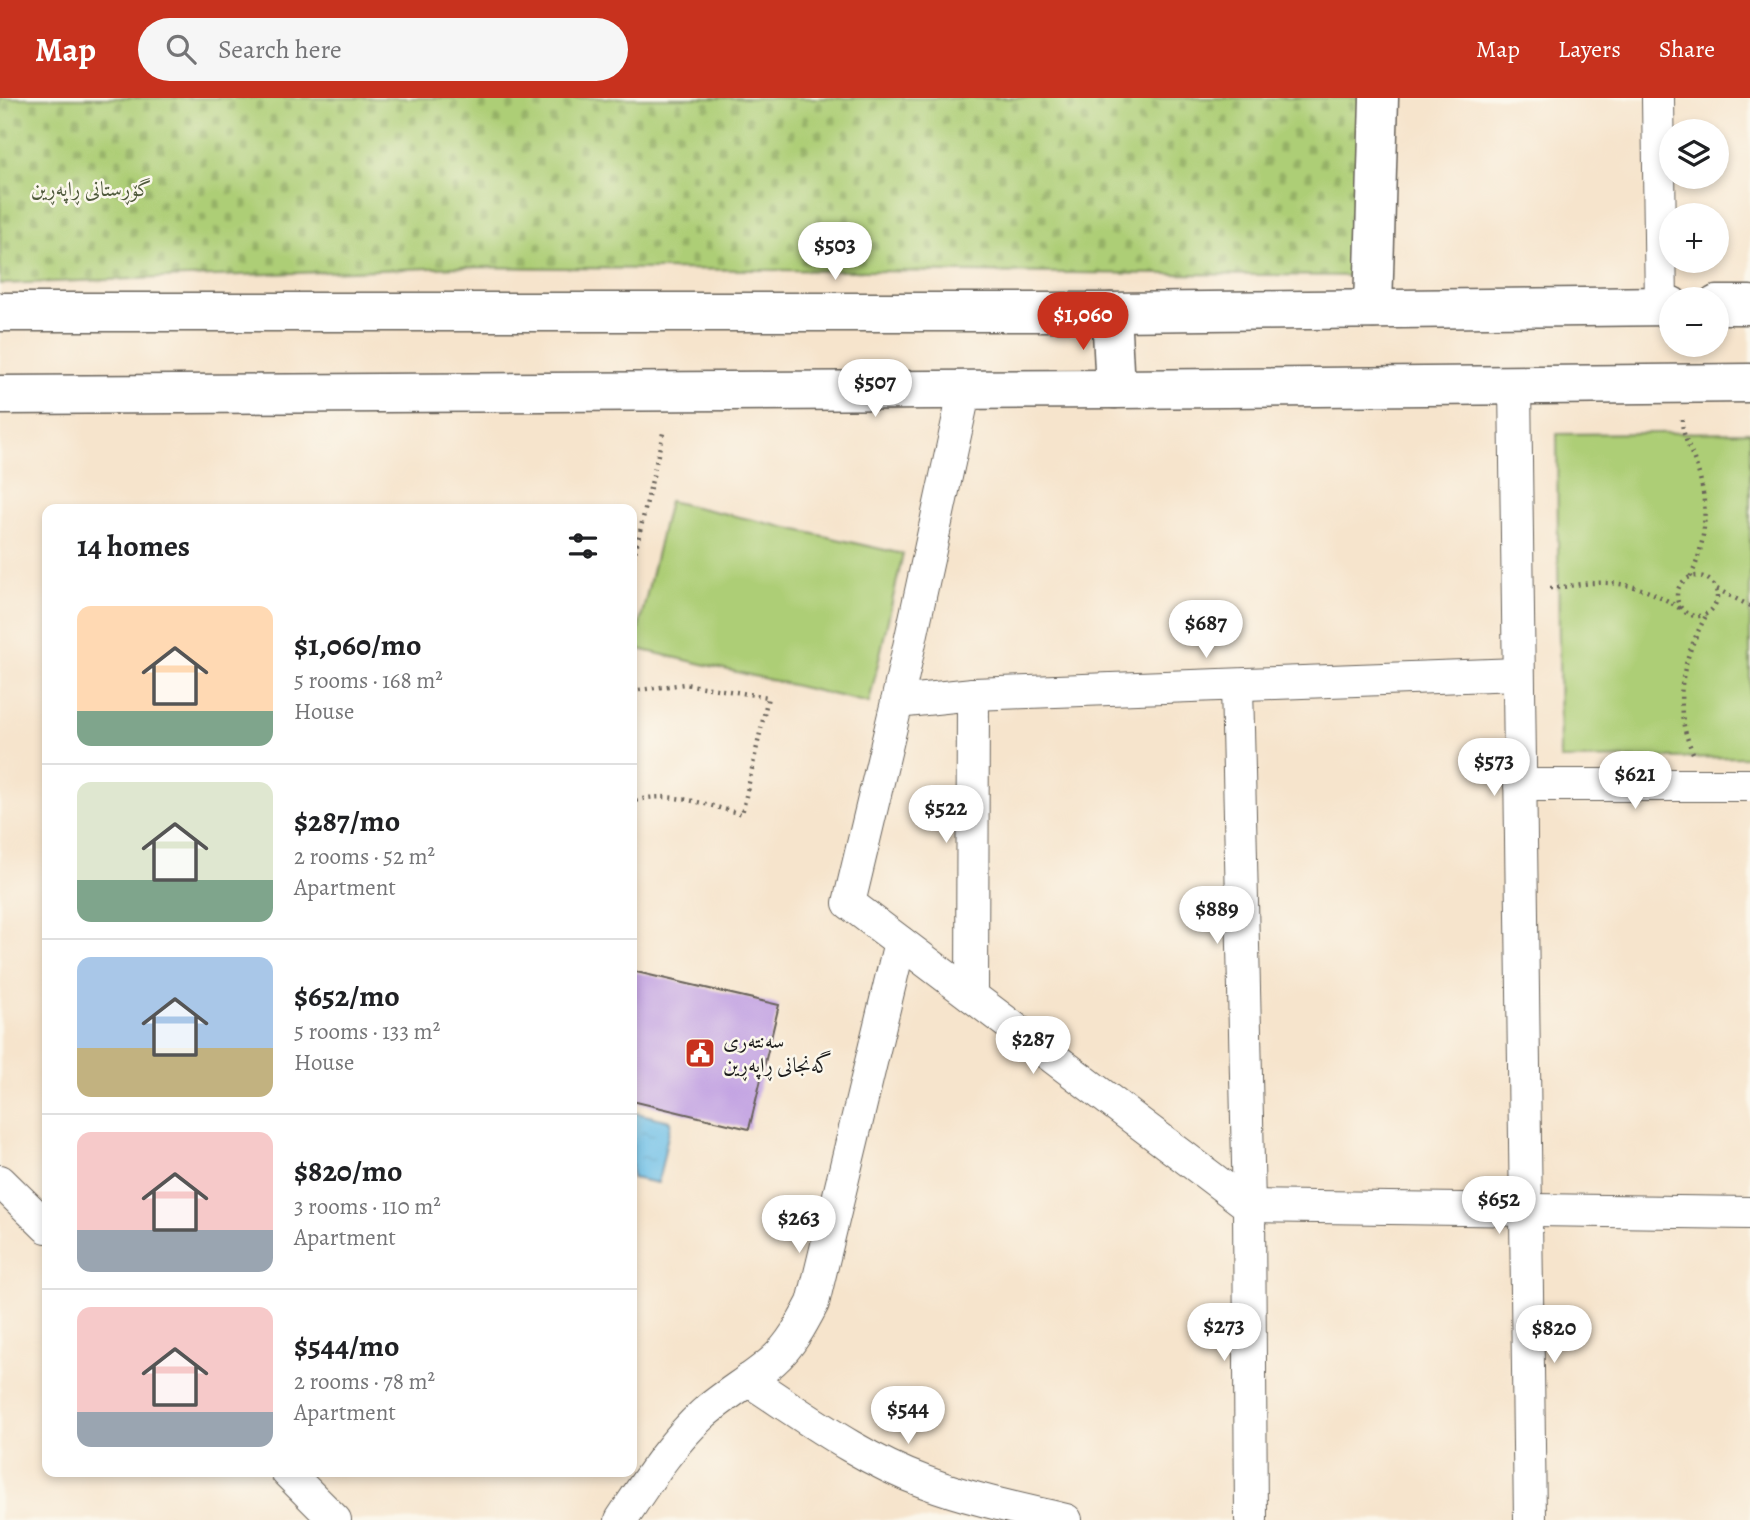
<!DOCTYPE html>
<meta charset="utf-8">
<style>
:root{--surface:#fff;--page:#f6f6f6;--text:#202124;--muted:#757577;--line:#e0e0e0;--accent:#c8321e}
body{margin:0;font-family:Alegreya,Amiri,serif;background:var(--page);color:var(--text);height:100vh;display:flex;flex-direction:column;font-size:26px;white-space:nowrap}
*{box-sizing:border-box;margin:0}
p{font-size:23px;color:var(--muted)}
.icon{flex:none;width:38px;height:38px;fill:none;stroke:currentColor;stroke-width:2;stroke-linecap:round;stroke-linejoin:round}
.map{position:relative;flex:1;overflow:hidden}
.side{position:absolute;left:42px;top:406px;width:595px;height:973px;display:flex;flex-direction:column;background:var(--surface);border-radius:14px;box-shadow:0 4px 10px #0003}
.side>*{flex:none}
.fabs{position:absolute;left:1659px;top:21px;display:grid;gap:14px}
.fabs a{display:grid;place-items:center;width:70px;height:70px;border-radius:50%;background:var(--surface);box-shadow:0 4px 10px #0003;font-size:35px}
.price{position:absolute;translate:-50% -60px;padding:0 16px;border-radius:24px;background:#fff;color:#222;font-size:23px;line-height:46px;filter:drop-shadow(0 2px 4px #0008)}
.price::after{content:'';position:absolute;left:50%;top:42px;width:21px;height:16px;margin-left:-10px;background:inherit;clip-path:polygon(0 0,100% 0,50% 100%)}
.price.current{background:var(--accent);color:#fff}
ul{padding:0;list-style:none}
li{display:flex;align-items:center;gap:21px;height:175px;padding:0 35px}
li+li{border-top:2px solid var(--line)}
li span{display:grid;place-items:center;flex:none;width:196px;height:140px;border-radius:14px;color:#555}
li>.icon{margin-inline-start:auto}
span .icon{width:84px;height:84px;fill:#fffc;stroke-width:1}
li b{font-size:30px}
h2{display:flex;justify-content:space-between;align-items:center;height:84px;padding:0 35px;font-size:30px}
header{display:flex;align-items:center;gap:42px;box-sizing:border-box;height:98px;padding:0 35px;background:var(--accent);color:#fff}
header strong{font-size:33px}
nav{display:flex;gap:38px;margin-inline-start:auto;font-size:24px}
.search{width:490px;height:63px;background:var(--page);display:flex;align-items:center;gap:18px;box-sizing:border-box;padding:0 24px;border-radius:38px;color:var(--muted);font-size:26px}
.map>svg:first-child{display:block}
.green{fill:#adce76;stroke:#647549;stroke-width:2}
.cemetery{fill:url(#cemetery-stones);stroke:#647549;stroke-width:2}
.water{fill:url(#water-ripples);stroke:#446d82;stroke-width:2}
.building{fill:#bb98e1}
.lines{fill:none;stroke-linecap:round;stroke-linejoin:round}
.minor-casing{stroke:#68625a;stroke-width:34}
.tertiary-casing{stroke:#68625a;stroke-width:41}
.path{stroke:#68625a;stroke-width:4.5;stroke-dasharray:2 5;stroke-linecap:butt}
.minor{stroke:#fff;stroke-width:32}
.tertiary{stroke:#fff;stroke-width:38}
.labels{text-anchor:middle;stroke-width:5;stroke-linejoin:round;paint-order:stroke}
.park-label{font-size:21px;fill:#4f5a3c;stroke:#fbf7ec}
.poi-label{font-size:21px;fill:#1c1c1c;stroke:#fbf7ec;text-anchor:start}
</style>
<header>
<strong>Map</strong>
<div class="search"><svg class="icon" aria-label="search" viewBox="0 0 24 24"><circle cx="10" cy="10" r="6"/><path d="M15 15l6 6"/></svg>Search here</div>
<nav><a>Map</a><a>Layers</a><a>Share</a></nav>
</header>
<div class="map">
<svg width="1750" height="1422" viewBox="0 0 1750 1422">
<defs>
<pattern id="cemetery-stones" width="16" height="16" patternUnits="userSpaceOnUse" patternTransform="scale(1.75)"><rect width="16" height="16" fill="#adce76"/><path d="M2 7V4a2 2 0 0 1 4 0v3zM10 15v-3a2 2 0 0 1 4 0v3z" fill="#94b066"/></pattern>
<pattern id="water-ripples" width="26" height="14" patternUnits="userSpaceOnUse" patternTransform="scale(1.75)"><rect width="26" height="14" fill="#6bbee7"/><path d="M2 4q2-2 4 0t4 0M15 11q2-2 4 0t4 0" fill="none" stroke="#5ca3c6"/></pattern>
</defs>
<rect width="100%" height="100%" fill="#fbf7ec"/>
<filter id="ink" filterUnits="userSpaceOnUse"><feTurbulence type="fractalNoise" baseFrequency=".0143" numOctaves="2"/><feDisplacementMap in="SourceGraphic" scale="14" xChannelSelector="R" yChannelSelector="G"/><feConvolveMatrix kernelMatrix="1 2 1 2 8 2 1 2 1" color-interpolation-filters="sRGB"/></filter>
<filter id="wash" filterUnits="userSpaceOnUse"><feTurbulence type="fractalNoise" baseFrequency=".00686" numOctaves="4" result="noise"/><feDisplacementMap in="SourceGraphic" scale="28" xChannelSelector="R" yChannelSelector="G"/><feGaussianBlur stdDeviation="1.57" result="paint"/><feColorMatrix in="noise" values="0 0 0 0 0 0 0 0 0 0 0 0 0 0 0 0 0 1.4 0 .05"/><feComposite in="paint" operator="in"/></filter>
<g filter="url(#wash)">
<rect width="100%" height="100%" fill="#f6e4cc"/>
<!-- green -->
<g class="green">
<path d="M1750 334V659L1560 661 1557 336Z"/>
<path d="M669 403 903 456 869 605 634 550Z"/>
</g>
<!-- cemetery -->
<path class="cemetery" d="M0 0H1360L1362 178 459 169 0 186Z"/>
<!-- water -->
<path class="water" d="M632 1014 671 1023 658 1085 632 1080Z"/>
<g id="blocks">
<!-- building -->
<path class="building" d="M632 873 779 907 749 1031 632 1003Z"/>
</g>
</g>
<g filter="url(#ink)">
<use href="#blocks" fill-opacity="0" stroke="#68625a" stroke-width="2"/>
<g class="lines">
<!-- minor casing -->
<g class="minor-casing">
<g id="minor">
<path d="M1658 0 1661 208"/>
<path d="M1515 287 1530 1422"/>
<path d="M965 291 897 604 849 805 1249 1108 1750 1115"/>
<path d="M1237 587 1249 1108 1251 1422"/>
<path d="M897 604 973 596 1518 576"/>
<path d="M1520 687H1750"/>
<path d="M972 898 973 596"/>
<path d="M0 1083 47 1129"/>
<path d="M748 1282C805 1319 861 1361 925 1384 970 1401 1019 1411 1066 1422"/>
<path d="M287 1374 335 1422"/>
<path d="M621 1422C646 1385 670 1346 704 1315 726 1296 751 1282 773 1263 791 1247 802 1226 813 1205L900 844"/>
</g>
</g>
<!-- tertiary casing -->
<g class="tertiary-casing">
<g id="tertiary">
<path d="M1717 207H1750"/>
<path d="M1373 211 1379 0"/>
<path d="M0 214H1111L1671 208"/>
<path d="M1111 214 1115 291"/>
<path d="M0 297 1115 291 1750 285"/>
</g>
</g>
<!-- path -->
<g class="path">
<path d="M1682 321C1682 340 1693 355 1698 373 1709 408 1706 447 1690 480"/>
<path d="M632 467 664 331"/>
<circle cx="1697" cy="498" r="20"/>
<path d="M1550 490C1561 490 1571 487 1583 486 1620 481 1652 491 1682 512"/>
<path d="M1717 491 1750 508"/>
<path d="M632 593 684 586 768 599 742 716C706 707 668 691 632 704"/>
<path d="M1693 655C1671 606 1682 561 1707 516"/>
</g>
<!-- minor -->
<use href="#minor" class="minor"/>
<!-- tertiary -->
<use href="#tertiary" class="tertiary"/>
</g>
</g>
<!-- icons -->
<defs>
<g id="civic-square" transform="scale(1.575)"><rect x="-9" y="-9" width="18" height="18" rx="4" fill="#c8321e" stroke="#fbf7ec"/><path d="M-.6-6.5H3V-4.5H.6V-3L4-1V1h2V6H-6V1h2V-1L-.6-3ZM-1.2 2.5V6h2.4V2.5Z" fill="#fff"/></g>
</defs>
<g fill-rule="evenodd">
<use href="#civic-square" x="700" y="955"/>
</g>
<g class="labels">
<!-- park labels -->
<g class="park-label">
<text x="91" y="98">گۆڕستانی ڕاپەڕین</text>
</g>
<!-- poi labels -->
<g class="poi-label">
<text x="723" y="950">سەنتەری<tspan x="723" dy="24">گەنجانی ڕاپەڕین</tspan></text>
</g>
</g>
</svg>
<div class="fabs">
<a><svg class="icon" aria-label="layers" viewBox="0 0 24 24"><path d="M12 4l9 5-9 5-9-5zM3 14l9 5 9-5"/></svg></a>
<a>+</a>
<a>−</a>
</div>
<b class="price" style="left:835px;top:184px">$503</b>
<b class="price current" style="left:1083px;top:254px">$1,060</b>
<b class="price" style="left:875px;top:321px">$507</b>
<b class="price" style="left:1206px;top:562px">$687</b>
<b class="price" style="left:1494px;top:700px">$573</b>
<b class="price" style="left:1635px;top:713px">$621</b>
<b class="price" style="left:946px;top:747px">$522</b>
<b class="price" style="left:1217px;top:848px">$889</b>
<b class="price" style="left:1033px;top:978px">$287</b>
<b class="price" style="left:1499px;top:1138px">$652</b>
<b class="price" style="left:799px;top:1157px">$263</b>
<b class="price" style="left:1224px;top:1265px">$273</b>
<b class="price" style="left:1554px;top:1267px">$820</b>
<b class="price" style="left:908px;top:1348px">$544</b>
<section class="side">
<h2>14 homes<svg class="icon" aria-label="filters" viewBox="0 0 24 24"><path d="M4 7h16M4 17h16"/><circle cx="9" cy="7" r="2"/><circle cx="15" cy="17" r="2"/></svg></h2>
<ul>
<li><span style="background:linear-gradient(#ffd9b3 75%,#7fa58c 0)"><svg class="icon" aria-label="home" viewBox="0 0 24 24"><path d="M3 11l9-7 9 7M6 9v11h12V9"/></svg></span><div><b>$1,060/mo</b><p>5 rooms · 168 m²</p><p>House</p></div></li>
<li><span style="background:linear-gradient(#dfe7d0 70%,#7fa58c 0)"><svg class="icon" aria-label="home" viewBox="0 0 24 24"><path d="M3 11l9-7 9 7M6 9v11h12V9"/></svg></span><div><b>$287/mo</b><p>2 rooms · 52 m²</p><p>Apartment</p></div></li>
<li><span style="background:linear-gradient(#a9c7e8 65%,#c2b280 0)"><svg class="icon" aria-label="home" viewBox="0 0 24 24"><path d="M3 11l9-7 9 7M6 9v11h12V9"/></svg></span><div><b>$652/mo</b><p>5 rooms · 133 m²</p><p>House</p></div></li>
<li><span style="background:linear-gradient(#f6c9c9 70%,#9aa5b1 0)"><svg class="icon" aria-label="home" viewBox="0 0 24 24"><path d="M3 11l9-7 9 7M6 9v11h12V9"/></svg></span><div><b>$820/mo</b><p>3 rooms · 110 m²</p><p>Apartment</p></div></li>
<li><span style="background:linear-gradient(#f6c9c9 75%,#9aa5b1 0)"><svg class="icon" aria-label="home" viewBox="0 0 24 24"><path d="M3 11l9-7 9 7M6 9v11h12V9"/></svg></span><div><b>$544/mo</b><p>2 rooms · 78 m²</p><p>Apartment</p></div></li>
</ul>
</section>
</div>
